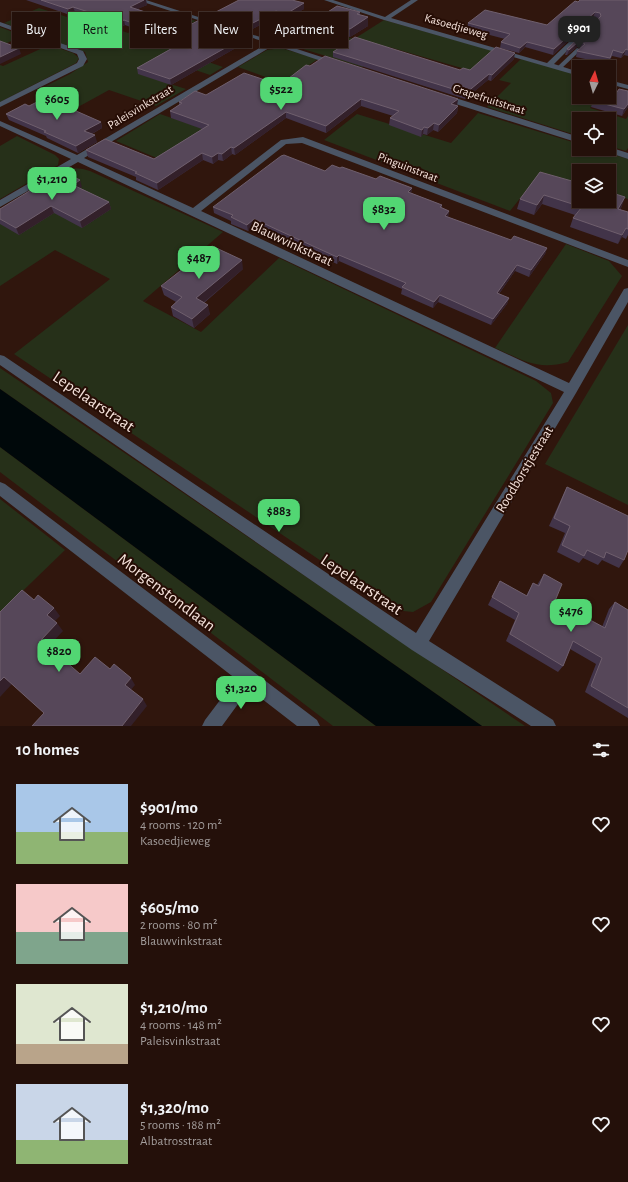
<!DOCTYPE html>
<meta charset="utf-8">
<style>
:root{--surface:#24100a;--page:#301e18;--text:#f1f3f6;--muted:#a39d9c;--line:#41302b;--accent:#52d673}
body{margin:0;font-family:"Alegreya Sans",sans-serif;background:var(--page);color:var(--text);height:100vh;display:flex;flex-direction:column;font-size:15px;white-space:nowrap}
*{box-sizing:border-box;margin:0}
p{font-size:13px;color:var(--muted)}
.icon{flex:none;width:22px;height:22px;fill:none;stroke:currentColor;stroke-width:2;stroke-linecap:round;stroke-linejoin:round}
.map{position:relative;height:726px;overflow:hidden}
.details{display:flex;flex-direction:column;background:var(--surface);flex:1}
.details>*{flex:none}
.top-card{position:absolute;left:12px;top:12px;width:400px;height:36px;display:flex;gap:8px}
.needle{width:26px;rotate:5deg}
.tools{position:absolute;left:572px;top:60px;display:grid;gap:8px}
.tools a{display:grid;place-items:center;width:44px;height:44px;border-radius:0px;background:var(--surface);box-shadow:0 2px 6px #0003,0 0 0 1px var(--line);font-size:20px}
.price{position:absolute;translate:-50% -34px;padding:0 9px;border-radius:8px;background:var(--accent);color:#111;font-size:13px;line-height:26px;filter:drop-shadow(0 1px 2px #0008)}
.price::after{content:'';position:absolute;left:50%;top:24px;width:12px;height:9px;margin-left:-6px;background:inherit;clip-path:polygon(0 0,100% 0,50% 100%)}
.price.on{background:#222;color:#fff}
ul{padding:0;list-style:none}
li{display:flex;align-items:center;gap:12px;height:100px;padding:0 16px}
li span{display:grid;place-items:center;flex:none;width:112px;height:80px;border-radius:0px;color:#555}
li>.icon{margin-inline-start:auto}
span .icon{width:48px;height:48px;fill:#fffc;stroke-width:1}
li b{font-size:17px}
h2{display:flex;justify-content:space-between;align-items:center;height:48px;padding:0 16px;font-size:17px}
.chip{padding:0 14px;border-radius:0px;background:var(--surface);box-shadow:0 2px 6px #0003,0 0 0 1px var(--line);font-size:14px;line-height:36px}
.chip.on{background:var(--accent);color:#111}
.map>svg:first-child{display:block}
.green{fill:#263019}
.water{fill:#00080a}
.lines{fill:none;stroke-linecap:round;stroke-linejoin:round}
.lane{fill:#4b5565;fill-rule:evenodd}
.street{fill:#4b5565;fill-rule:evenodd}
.wall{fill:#423449}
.shaded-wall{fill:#33202a}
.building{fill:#564759;stroke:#6f5f6d}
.labels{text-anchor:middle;stroke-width:4;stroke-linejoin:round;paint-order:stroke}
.far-street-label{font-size:12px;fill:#f5e2db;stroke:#260d05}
.street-label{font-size:14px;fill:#f5e2db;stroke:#260d05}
.near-street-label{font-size:17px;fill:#f5e2db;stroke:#260d05}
</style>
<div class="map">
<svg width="628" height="726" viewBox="0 0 628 726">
<rect width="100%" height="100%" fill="#30160d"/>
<!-- green -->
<g class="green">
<path d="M105 0 139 3 100 23 128 33 169 12 196 21 153 43 223 67 210 75 163 59 139 74 186 89 156 106 109 90 78 107 38 90 70 74 88 62 85 52 4 23 39 8 67 17Z"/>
<path d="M384 20 494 51 472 71 389 47 362 67 290 45 287 42V39L308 26 354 39Z"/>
<path d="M0 27 23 36 0 46Z"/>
<path d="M49 45 73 53 79 58 76 63 0 102V65L3 66Z"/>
<path d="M281 48 318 59 282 83 238 67 267 50Z"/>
<path d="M521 59 579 75V97H599L590 108 626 119 628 116V148L626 151 609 146V119H579V136L487 107 511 83 499 80Z"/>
<path d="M478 113 579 144V149H595L628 159V199L609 193V171H579V184L541 172 510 211 324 140 357 114 451 143Z"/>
<path d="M160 114 210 131 164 161 116 141Z"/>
<path d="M17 136 55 155 59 159 58 165 0 199V146Z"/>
<path d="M73 168 83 169 90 171 223 232 143 301 201 332 279 258 536 381 551 393 553 403 431 602 413 612 394 610 14 354 110 279 55 250 0 286V209L53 177Z"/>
<path d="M566 244 609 261 622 276 568 362C537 371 523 360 495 348Z"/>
<path d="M628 325V505L545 464Z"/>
<path d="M0 368 525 726H482L0 389Z"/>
<path d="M0 447 376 726H333L0 472Z"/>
<path d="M0 499 65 550 0 613Z"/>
</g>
<!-- water -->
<path class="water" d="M0 389 482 726H376L0 447Z"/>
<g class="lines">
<!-- lane -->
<path class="lane" d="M577 48 582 49 561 69H557V67Z"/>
<!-- street -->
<g class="street">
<path d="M137 0H146L340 63 339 65H333L274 45 84 158 193 208 281 140 303 137 628 260V267L302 143 286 144 201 211 569 383 624 289 628 288V302L576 393 429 641 553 720 556 726H531L412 650 0 365V355L4 356 416 633 564 392 78 162 0 207V200L71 159 0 126V121L77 155 268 43Z"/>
<path d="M324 0H333L385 17 411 0H418L391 18 547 63 593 19 598 20 554 64 579 72V76L384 20Z"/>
<path d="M0 22 83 51 87 59 83 66 0 107V102L77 63 79 59 77 54 0 26Z"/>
<path d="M609 80 628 85V89L609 84Z"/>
<path d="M440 95H446L579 137V143L440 99Z"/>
<path d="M609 147 628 153V159L604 151 603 149H609Z"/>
<path d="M0 482 5 484 317 720 320 726H297L249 689 222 726H202L205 720 236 679 0 496Z"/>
</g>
</g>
<!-- wall -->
<g class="wall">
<path d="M26 0H146L147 5 137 9 188 26 241 36 230 42 234 49 171 85 138 74 137 68 172 48 163 45 162 39 125 25 121 27 75 12 70 15Z"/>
<path d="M628 0V56L624 55 621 58 612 56 608 64 576 57 577 51 581 48 577 47 567 55H565L567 49 598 18H593L553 55 525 47 519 53 500 48 501 42 505 39 467 29 468 23 547 25 578 2Z"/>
<path d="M304 9 286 19 276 16 249 31 212 19V14Z"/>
<path d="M360 12V15L368 17V26L350 37 317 27V19Z"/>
<path d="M333 52 460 70H470L514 59 491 81 488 80 465 99 333 57Z"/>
<path d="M280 85 458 99 457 105V106H458L457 113 438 132 433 130 427 135 423 134 421 137 389 125 390 118 393 116 361 106 326 133 286 118 235 155 232 154 223 161 218 160 213 164 203 160 158 190 136 180V177L88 157 86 150 154 159 202 129 171 118 170 111 179 105V102L206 95Z"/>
<path d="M628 91V107L622 116 591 107 593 101 617 92Z"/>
<path d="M29 106 64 109 101 122 102 128 92 134 97 142 78 153 47 138 46 136 9 120 6 114Z"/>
<path d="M340 168 376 179 412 188 411 193 442 205V208L449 211 448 217 511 240 547 248 545 254 529 277 515 271 499 294 509 298 507 304 491 325 438 302 433 308 401 294 402 289 339 261 337 264 255 226 248 231 231 224V221L214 213 213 207 325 171Z"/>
<path d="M540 172 622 206 620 210 628 212V235L626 239 622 237 618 244 570 227 573 218 575 215 542 204 534 215 517 209 520 199Z"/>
<path d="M82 187 80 188 109 202 111 209 82 228 54 213 19 235 0 224V209Z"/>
<path d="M243 269 204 303 210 314 194 328 173 316 171 307 176 302 164 295 161 286Z"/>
<path d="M567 487 624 560 619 568 602 560 598 565 583 558 579 563 557 552 565 533 549 526 563 495Z"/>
<path d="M544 574 555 601 602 627 609 609 615 602 628 610V718L585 692 596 664 570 649 563 666 558 672 506 641 515 620 488 605 500 581 526 596 533 583 537 585Z"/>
</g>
<!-- shaded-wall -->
<g class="shaded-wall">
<path d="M144 0H146L147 5 131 12 130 7Z"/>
<path d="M304 3V9L286 19V14Z"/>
<path d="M73 7 75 12 70 15 68 9Z"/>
<path d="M276 11V16L249 31V25Z"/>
<path d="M595 12 593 18 553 55 554 49Z"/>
<path d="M368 17V26L350 37V29Z"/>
<path d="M124 20 125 25 121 27 120 22Z"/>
<path d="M240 30 241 36 223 45 222 39Z"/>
<path d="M579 41 577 47 567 55 569 50Z"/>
<path d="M527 42 525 47 519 53 520 48Z"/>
<path d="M234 43V49L171 85 170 79Z"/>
<path d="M19 48 21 54 0 64V57Z"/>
<path d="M626 49 624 55 621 58 623 53Z"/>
<path d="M515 53 514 59 491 81 492 75Z"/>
<path d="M489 74 488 80 465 99 466 93Z"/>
<path d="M361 99V106L326 133V126Z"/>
<path d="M458 99 457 105 450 111 451 104Z"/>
<path d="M628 104V107L622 116 624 109Z"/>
<path d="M458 106 457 113 438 132 439 125Z"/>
<path d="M286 112V118L235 155 234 148Z"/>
<path d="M101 122 102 128 86 137 84 131Z"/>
<path d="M434 123 433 130 427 135 428 128Z"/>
<path d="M424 127 423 134 421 137 422 130Z"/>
<path d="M95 135 97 142 78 153 76 146Z"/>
<path d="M231 147 232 154 223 161 222 154Z"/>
<path d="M202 153 203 160 158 190 157 183Z"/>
<path d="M218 153V160L213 164 212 157Z"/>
<path d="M80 180 82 187 75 191 73 185Z"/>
<path d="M412 188 411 195 408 192Z"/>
<path d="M544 195 542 204 534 215 537 205Z"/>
<path d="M625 197 622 206 614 218 618 209Z"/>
<path d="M109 202 111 209 82 228 80 221Z"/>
<path d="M51 206 54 213 19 235 16 228Z"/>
<path d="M449 211 448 217 445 216Z"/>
<path d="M254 219 255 226 248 231 247 225Z"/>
<path d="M626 228 622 237 618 244 622 235Z"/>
<path d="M547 248 545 254 529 277 531 270Z"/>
<path d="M339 255V261L337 264V257Z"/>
<path d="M242 260 243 269 197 308 196 298Z"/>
<path d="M517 265 515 271 495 299 497 293Z"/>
<path d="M440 295 438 302 433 308 434 302Z"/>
<path d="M509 298 507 304 491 325 493 319Z"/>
<path d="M208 305 210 314 194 328 192 319Z"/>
<path d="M54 608 60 616 53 623 47 615Z"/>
<path d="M57 623 63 631 47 648 41 640Z"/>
<path d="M4 677 12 684 0 697V681Z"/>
<path d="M131 678 135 685 130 691 125 685Z"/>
<path d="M143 699 147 706 131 726H122Z"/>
</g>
<!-- building -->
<g class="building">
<path d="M41 0H144L130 7 188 26 203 18 240 30 222 39 234 43 170 79 137 68 178 45 162 39 168 36 124 20 120 22 73 7 68 9Z"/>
<path d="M239 0H292L304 3 286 14 276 11 249 25 212 14Z"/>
<path d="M580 0H628V50L626 49 623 53 613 50 610 58 577 51 585 44 579 41 569 50 567 49 601 16 600 13 595 12 554 49 527 42 520 48 501 42 510 34 468 23 485 10 547 25 575 1 578 2Z"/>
<path d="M337 6 360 12 357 14 368 17 350 29 317 19Z"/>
<path d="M355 37 460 70 463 68 470 70 496 47 515 53 492 75 489 74 466 93 333 52Z"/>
<path d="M0 41 19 48 0 57Z"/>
<path d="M325 56 458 99 451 104 458 106 439 125 434 123 428 128 424 127 422 130 390 118 399 111 361 99 326 126 286 112 234 148 231 147 222 154 218 153 212 157 202 153 157 183 135 173 137 172 86 150 105 139 154 159 209 125 170 111 182 103 179 102 195 91 206 95 244 73 280 85 306 65 310 66Z"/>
<path d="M609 89 617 92 619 89 628 91V104L624 109 593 101 596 97H609Z"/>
<path d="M41 100 64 109 67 107 101 122 84 131 95 135 76 146 44 132 46 131 6 114 25 104 29 106Z"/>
<path d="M284 155 325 171 332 165 340 168 342 167 376 179 380 176 412 188 408 192 442 205 440 207 449 211 445 216 511 240 514 236 547 248 531 270 517 265 497 293 509 298 493 319 440 295 434 302 402 287 406 283 339 255 337 257 254 219 247 225 231 217 233 215 213 207 281 156Z"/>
<path d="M62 171 80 180 73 185 109 202 80 221 51 206 16 228 0 219V209Z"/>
<path d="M540 172 579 183V201H609V192L625 197 618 209 628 212V229L626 228 622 235 573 218 582 207 544 195 537 205 520 199Z"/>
<path d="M212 246 242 260 196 298 208 305 192 319 171 307 182 297 161 286Z"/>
<path d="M567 487 628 516V550L624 560 606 552 604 558 587 550 584 556 562 545 570 526 554 518Z"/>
<path d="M544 574 562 584 555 601 605 628 615 602 628 610V708L591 686 602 658 573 641 563 666 510 634 519 613 492 597 500 581 527 596 533 583 539 586Z"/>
<path d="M22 590 34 600 38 595 54 608 47 615 57 623 41 640 80 674 95 657 110 669 114 664 131 678 125 685 143 699 122 726H32L44 713 4 677 0 681V612Z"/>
</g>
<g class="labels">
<!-- far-street labels -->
<g class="far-street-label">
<text transform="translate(456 26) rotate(16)" y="4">Kasoedjieweg</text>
<text transform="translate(489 99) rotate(18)" y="4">Grapefruitstraat</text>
<text transform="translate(140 107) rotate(-31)" y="4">Paleisvinkstraat</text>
<text transform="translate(408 167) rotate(21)" y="4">Pinguinstraat</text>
</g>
<!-- street labels -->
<g class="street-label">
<text transform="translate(292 243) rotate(25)" y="5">Blauwvinkstraat</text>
<text transform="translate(524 469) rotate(-59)" y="5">Roodborstjestraat</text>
</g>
<!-- near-street labels -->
<g class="near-street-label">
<text transform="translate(94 401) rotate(34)" y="6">Lepelaarstraat</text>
<text transform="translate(362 584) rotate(34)" y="6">Lepelaarstraat</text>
<text transform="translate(167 592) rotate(37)" y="6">Morgenstondlaan</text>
</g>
</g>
</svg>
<div class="tools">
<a><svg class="needle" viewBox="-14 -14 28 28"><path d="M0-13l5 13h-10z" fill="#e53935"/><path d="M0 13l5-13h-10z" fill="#a39d9c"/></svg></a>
<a><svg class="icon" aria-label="locate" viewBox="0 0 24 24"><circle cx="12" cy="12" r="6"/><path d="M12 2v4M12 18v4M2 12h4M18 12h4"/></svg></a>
<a><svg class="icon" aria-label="layers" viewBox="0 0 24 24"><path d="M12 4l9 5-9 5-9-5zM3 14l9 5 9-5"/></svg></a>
</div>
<b class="price on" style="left:579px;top:50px">$901</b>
<b class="price" style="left:281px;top:111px">$522</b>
<b class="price" style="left:57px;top:121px">$605</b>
<b class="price" style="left:52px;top:201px">$1,210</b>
<b class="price" style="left:384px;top:231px">$832</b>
<b class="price" style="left:199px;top:280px">$487</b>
<b class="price" style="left:279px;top:533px">$883</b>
<b class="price" style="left:571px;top:633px">$476</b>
<b class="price" style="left:59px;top:673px">$820</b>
<b class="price" style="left:241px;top:710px">$1,320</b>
<div class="top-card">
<a class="chip">Buy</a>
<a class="chip on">Rent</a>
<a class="chip">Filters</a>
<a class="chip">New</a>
<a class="chip">Apartment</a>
</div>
</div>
<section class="details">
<h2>10 homes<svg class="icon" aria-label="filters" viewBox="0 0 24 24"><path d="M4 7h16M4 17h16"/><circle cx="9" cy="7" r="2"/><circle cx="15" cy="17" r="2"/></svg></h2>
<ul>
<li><span style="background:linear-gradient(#a9c7e8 60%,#8fb573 0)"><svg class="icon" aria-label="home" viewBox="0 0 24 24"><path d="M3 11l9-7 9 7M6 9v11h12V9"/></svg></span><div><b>$901/mo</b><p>4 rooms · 120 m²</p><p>Kasoedjieweg</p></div><svg class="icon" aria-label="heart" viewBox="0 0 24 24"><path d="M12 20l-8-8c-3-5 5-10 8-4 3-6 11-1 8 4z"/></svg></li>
<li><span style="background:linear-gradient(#f6c9c9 60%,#7fa58c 0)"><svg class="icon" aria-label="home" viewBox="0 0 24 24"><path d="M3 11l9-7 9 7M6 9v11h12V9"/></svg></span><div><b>$605/mo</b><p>2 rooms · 80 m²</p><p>Blauwvinkstraat</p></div><svg class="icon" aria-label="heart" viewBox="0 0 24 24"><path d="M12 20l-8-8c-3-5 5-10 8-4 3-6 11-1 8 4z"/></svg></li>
<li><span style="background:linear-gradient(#dfe7d0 75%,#b9a48a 0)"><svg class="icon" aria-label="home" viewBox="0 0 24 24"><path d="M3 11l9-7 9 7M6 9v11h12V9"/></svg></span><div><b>$1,210/mo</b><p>4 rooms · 148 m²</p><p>Paleisvinkstraat</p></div><svg class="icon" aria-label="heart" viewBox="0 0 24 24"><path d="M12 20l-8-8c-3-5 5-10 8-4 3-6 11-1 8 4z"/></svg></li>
<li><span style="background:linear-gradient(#c9d6e8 70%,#8fb573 0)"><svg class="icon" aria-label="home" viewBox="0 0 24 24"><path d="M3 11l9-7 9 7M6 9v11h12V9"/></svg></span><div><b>$1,320/mo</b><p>5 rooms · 188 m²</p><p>Albatrosstraat</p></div><svg class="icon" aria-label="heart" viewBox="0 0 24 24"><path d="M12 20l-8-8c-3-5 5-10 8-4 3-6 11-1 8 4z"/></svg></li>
</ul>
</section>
